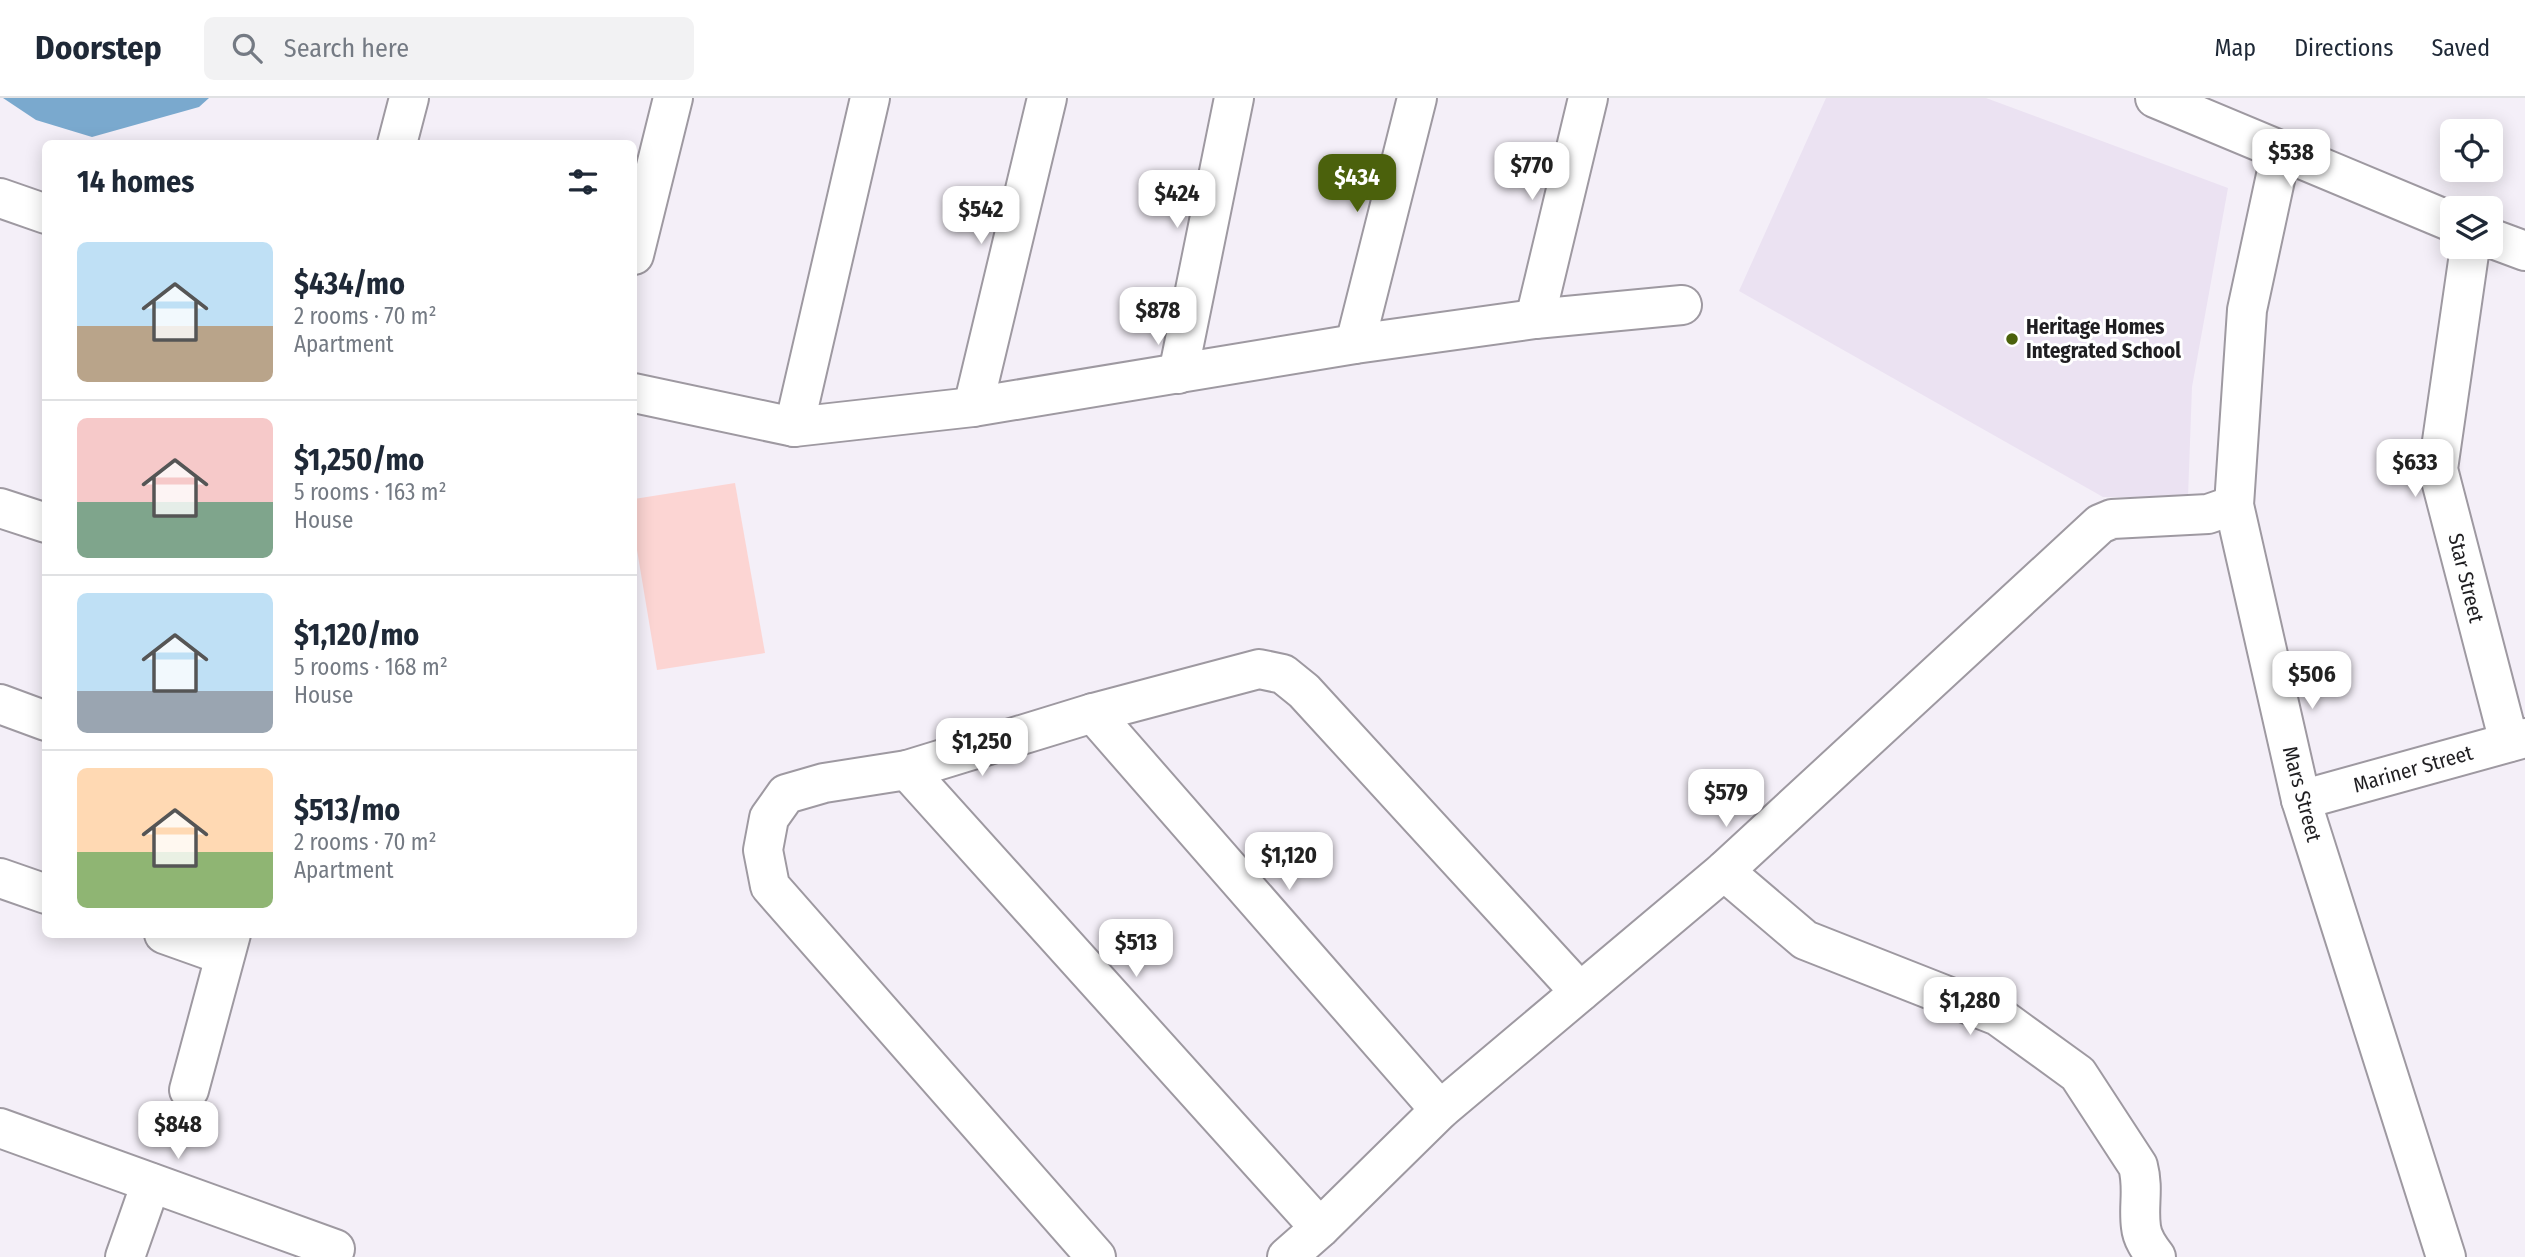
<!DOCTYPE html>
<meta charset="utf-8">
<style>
:root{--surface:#fff;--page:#f2f2f3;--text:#1f2937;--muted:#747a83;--line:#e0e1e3;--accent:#4b610c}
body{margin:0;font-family:"Fira Sans Condensed",sans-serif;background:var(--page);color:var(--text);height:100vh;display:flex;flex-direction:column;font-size:26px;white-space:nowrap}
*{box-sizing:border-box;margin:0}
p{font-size:23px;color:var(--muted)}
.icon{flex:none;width:38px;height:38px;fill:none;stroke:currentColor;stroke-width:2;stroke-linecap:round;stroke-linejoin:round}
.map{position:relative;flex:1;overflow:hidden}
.details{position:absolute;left:42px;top:42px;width:595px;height:798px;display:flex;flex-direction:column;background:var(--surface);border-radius:10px;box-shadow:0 4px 18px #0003}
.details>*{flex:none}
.fabs{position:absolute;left:2440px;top:21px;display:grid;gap:14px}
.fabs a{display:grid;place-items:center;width:63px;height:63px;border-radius:10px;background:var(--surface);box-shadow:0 4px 18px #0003;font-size:35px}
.price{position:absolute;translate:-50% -60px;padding:0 16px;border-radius:14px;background:#fff;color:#222;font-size:23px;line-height:46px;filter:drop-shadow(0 2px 4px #0008)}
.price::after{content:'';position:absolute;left:50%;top:42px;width:21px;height:16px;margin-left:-10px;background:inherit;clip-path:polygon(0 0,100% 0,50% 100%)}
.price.selected{background:var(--accent);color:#fff}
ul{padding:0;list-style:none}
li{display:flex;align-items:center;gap:21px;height:175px;padding:0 35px}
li+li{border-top:2px solid var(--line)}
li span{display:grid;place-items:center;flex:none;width:196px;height:140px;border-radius:10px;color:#555}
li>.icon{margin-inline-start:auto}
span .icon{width:84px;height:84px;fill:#fffc;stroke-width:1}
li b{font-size:30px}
h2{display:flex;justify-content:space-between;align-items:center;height:84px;padding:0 35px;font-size:30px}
header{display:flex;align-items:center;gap:42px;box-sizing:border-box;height:98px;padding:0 35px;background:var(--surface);border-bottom:2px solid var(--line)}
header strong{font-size:33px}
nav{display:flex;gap:38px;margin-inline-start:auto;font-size:24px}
.search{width:490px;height:63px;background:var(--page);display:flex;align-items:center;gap:18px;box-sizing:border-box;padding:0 24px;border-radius:10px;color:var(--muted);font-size:26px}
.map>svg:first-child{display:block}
.built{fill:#ebe2f2}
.green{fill:#fcd5d3}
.water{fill:#7aa9ce}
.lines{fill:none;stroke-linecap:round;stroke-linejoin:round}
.minor-casing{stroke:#9e99a1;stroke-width:42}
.tertiary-casing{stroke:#9e99a1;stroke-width:42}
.minor{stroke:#fff;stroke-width:38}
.tertiary{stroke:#fff;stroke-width:38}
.poi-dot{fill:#4b610c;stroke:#fff;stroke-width:2.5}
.labels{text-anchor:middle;stroke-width:6;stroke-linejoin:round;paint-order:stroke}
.poi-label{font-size:21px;font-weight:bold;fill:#1f1e21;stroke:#fff;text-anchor:start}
.street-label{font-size:21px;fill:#1f1e21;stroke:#fff}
</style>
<header>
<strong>Doorstep</strong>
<div class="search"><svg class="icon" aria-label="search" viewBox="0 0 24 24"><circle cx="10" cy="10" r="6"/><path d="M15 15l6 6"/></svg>Search here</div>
<nav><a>Map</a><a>Directions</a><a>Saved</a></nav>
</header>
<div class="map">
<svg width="2525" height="1159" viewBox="0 0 2525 1159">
<rect width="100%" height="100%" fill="#f4eff8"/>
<!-- built -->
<path class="built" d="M1826 0H1986L2228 90 2192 289 2188 399H2103L1739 193Z"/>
<!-- green -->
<path class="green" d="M735 385 765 555 657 572 634 434V401Z"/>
<!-- water -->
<path class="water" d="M3 0H209L199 9 92 39 36 22Z"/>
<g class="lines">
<!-- minor casing -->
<g class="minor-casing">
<g id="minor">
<path d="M2155 0 2452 124"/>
<path d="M2281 54 2247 212 2234 407 2301 702 2446 1159"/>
<path d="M2490 140 2525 153"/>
<path d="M2470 149 2438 371 2509 644"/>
<path d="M634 157 673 0"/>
<path d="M1535 221 1588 0"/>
<path d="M1355 246 1417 0"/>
<path d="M1178 276 1234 0"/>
<path d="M634 295 794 329 973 309 1355 246 1535 221 1682 207"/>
<path d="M973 309 1047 0"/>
<path d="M794 329 870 0"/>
<path d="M0 410 46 425"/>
<path d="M0 606 46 623"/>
<path d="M1093 615 1440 1012"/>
<path d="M907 672 1320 1130"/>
<path d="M2301 702 2525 640"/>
<path d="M1724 773 1805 842 1998 918 2078 976 2138 1068C2144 1091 2138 1108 2141 1129 2142 1140 2149 1150 2156 1159"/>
<path d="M0 780 46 796"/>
<path d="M164 836 223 857"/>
<path d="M189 992 231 836"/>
<path d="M0 1030 335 1151"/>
<path d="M125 1159 151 1085"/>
<path d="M1096 1159 770 788 763 752 769 720 786 696 824 685 907 672 1093 615 1259 571 1283 576 1304 593 1580 894"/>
<path d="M1287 1159 1320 1130 1440 1012 1724 773 2100 426 2112 421 2208 416 2234 407"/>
</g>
</g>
<!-- tertiary casing -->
<g class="tertiary-casing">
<g id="tertiary">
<path d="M397 46 409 0"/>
<path d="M0 100 46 116"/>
</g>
</g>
<!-- minor -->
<use href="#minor" class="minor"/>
<!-- tertiary -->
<use href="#tertiary" class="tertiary"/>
</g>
<!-- markers -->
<circle class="poi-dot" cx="2012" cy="241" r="7"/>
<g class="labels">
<!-- poi labels -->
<g class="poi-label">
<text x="2026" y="236">Heritage Homes<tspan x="2026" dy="24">Integrated School</tspan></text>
</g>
<!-- street labels -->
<g class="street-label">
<text transform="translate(2466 480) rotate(76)" y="7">Star Street</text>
<text transform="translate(2413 671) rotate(-16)" y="7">Mariner Street</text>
<text transform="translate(2302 696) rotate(75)" y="7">Mars Street</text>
</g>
</g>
</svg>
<div class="fabs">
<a><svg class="icon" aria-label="locate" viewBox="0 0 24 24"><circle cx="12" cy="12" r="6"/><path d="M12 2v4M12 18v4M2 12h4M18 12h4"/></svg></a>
<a><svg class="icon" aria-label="layers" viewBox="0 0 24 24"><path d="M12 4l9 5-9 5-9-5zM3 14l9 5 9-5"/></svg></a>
</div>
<b class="price" style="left:2291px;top:91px">$538</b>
<b class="price" style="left:1532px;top:104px">$770</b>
<b class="price selected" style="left:1357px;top:116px">$434</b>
<b class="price" style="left:1177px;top:132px">$424</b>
<b class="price" style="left:981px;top:148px">$542</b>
<b class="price" style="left:1158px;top:249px">$878</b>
<b class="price" style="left:2415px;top:401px">$633</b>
<b class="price" style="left:2312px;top:613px">$506</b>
<b class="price" style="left:982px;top:680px">$1,250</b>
<b class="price" style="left:1726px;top:731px">$579</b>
<b class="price" style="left:1289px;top:794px">$1,120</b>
<b class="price" style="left:1136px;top:881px">$513</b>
<b class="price" style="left:1970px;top:939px">$1,280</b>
<b class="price" style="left:178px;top:1063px">$848</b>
<section class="details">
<h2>14 homes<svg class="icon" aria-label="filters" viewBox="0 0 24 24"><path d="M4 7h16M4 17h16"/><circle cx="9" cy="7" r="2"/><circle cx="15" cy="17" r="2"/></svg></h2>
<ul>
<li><span style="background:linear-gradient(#bfe0f5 60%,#b9a48a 0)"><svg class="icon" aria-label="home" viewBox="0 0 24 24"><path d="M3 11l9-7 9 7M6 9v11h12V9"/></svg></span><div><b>$434/mo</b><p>2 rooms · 70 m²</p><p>Apartment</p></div></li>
<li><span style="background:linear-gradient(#f6c9c9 60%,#7fa58c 0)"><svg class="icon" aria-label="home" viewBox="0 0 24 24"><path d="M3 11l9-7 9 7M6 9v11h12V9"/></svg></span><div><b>$1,250/mo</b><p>5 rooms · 163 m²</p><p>House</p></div></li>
<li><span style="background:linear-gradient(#bfe0f5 70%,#9aa5b1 0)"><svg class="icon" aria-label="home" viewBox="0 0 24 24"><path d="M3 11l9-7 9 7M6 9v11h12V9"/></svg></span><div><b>$1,120/mo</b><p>5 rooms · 168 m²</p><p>House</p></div></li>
<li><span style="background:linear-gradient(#ffd9b3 60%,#8fb573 0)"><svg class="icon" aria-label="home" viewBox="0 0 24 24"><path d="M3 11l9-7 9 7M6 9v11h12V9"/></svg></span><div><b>$513/mo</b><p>2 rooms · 70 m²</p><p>Apartment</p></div></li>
</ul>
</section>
</div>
